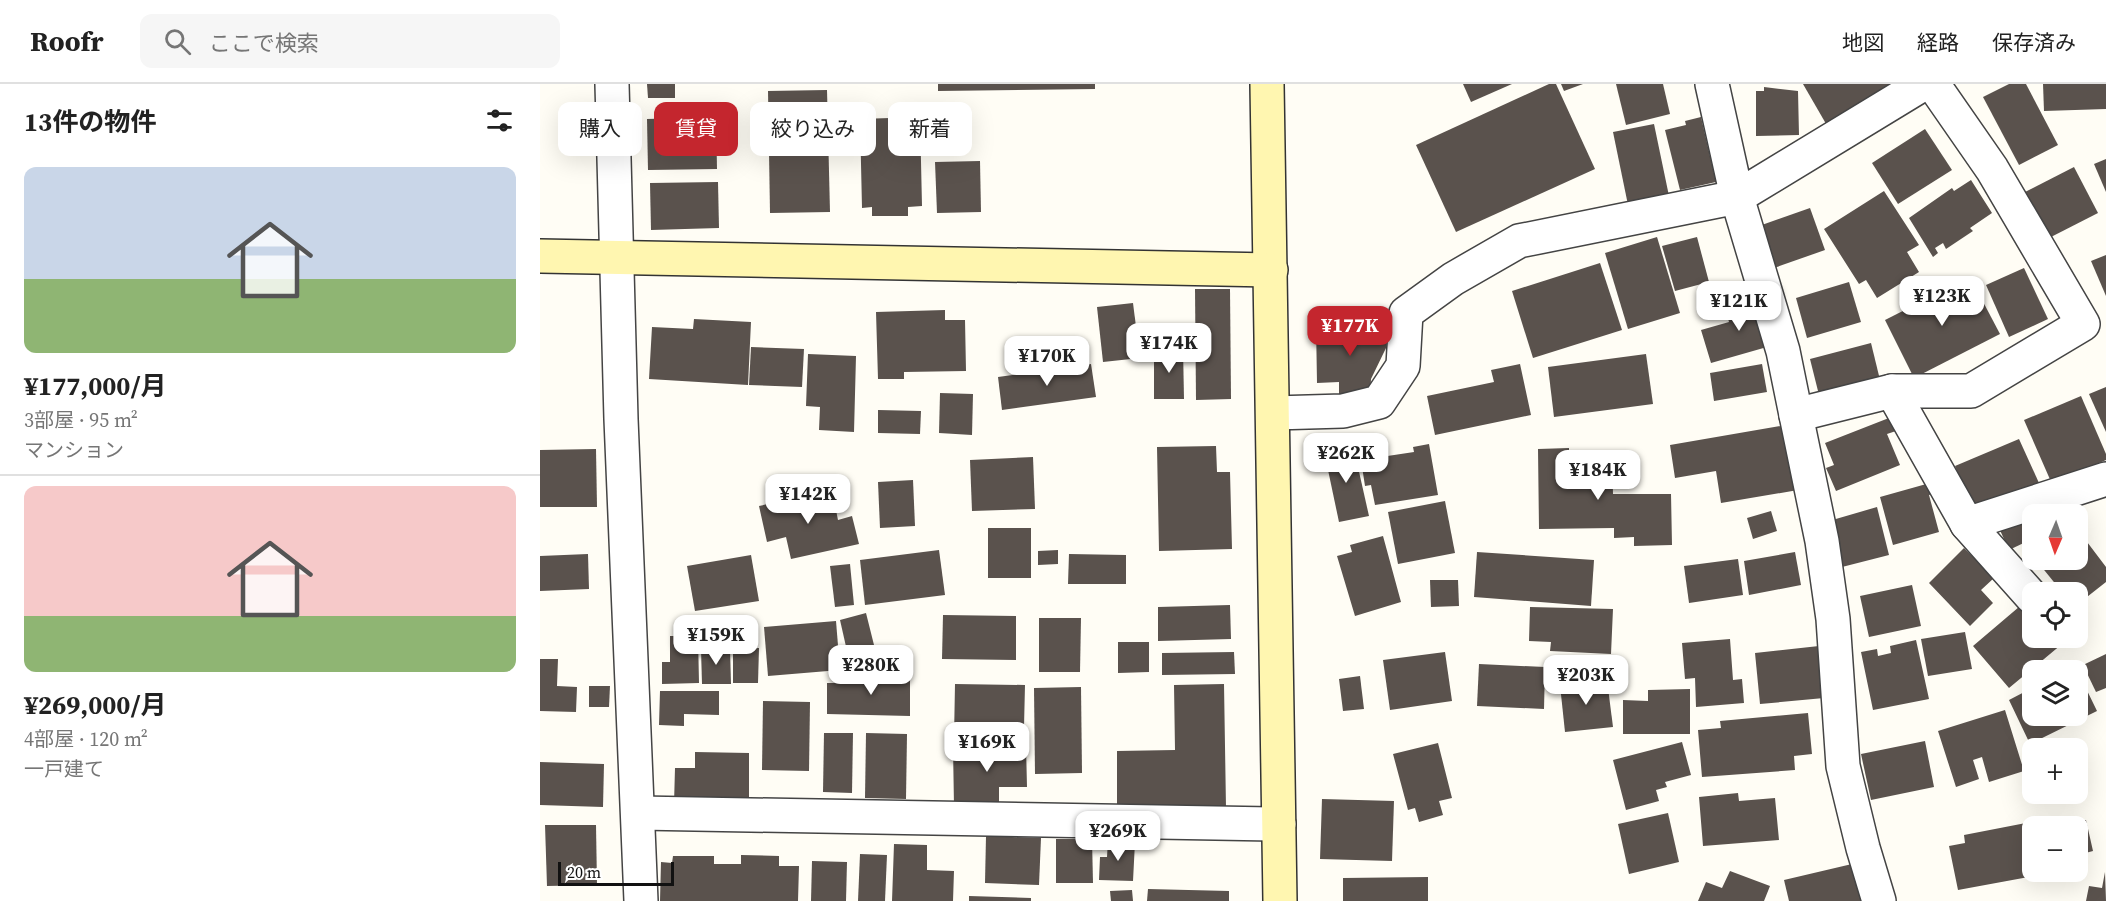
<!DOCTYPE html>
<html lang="ja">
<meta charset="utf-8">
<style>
:root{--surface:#fff;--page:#f6f6f6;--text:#222;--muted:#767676;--line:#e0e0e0;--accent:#c4262e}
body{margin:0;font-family:"Source Serif 4","Noto Sans JP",serif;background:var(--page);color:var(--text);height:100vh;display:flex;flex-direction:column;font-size:22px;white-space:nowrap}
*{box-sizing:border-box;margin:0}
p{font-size:20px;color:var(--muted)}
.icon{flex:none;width:33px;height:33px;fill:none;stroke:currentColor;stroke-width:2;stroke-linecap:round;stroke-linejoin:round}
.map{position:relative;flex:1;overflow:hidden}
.side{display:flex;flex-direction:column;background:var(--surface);width:540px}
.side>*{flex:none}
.top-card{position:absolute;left:18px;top:18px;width:570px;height:54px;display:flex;gap:12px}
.needle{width:39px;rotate:182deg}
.fabs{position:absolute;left:1482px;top:420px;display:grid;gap:12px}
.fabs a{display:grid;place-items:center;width:66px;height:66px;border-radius:12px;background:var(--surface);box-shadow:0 6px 24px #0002;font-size:30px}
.scale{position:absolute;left:18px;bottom:15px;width:116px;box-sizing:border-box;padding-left:6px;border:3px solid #111;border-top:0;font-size:16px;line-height:21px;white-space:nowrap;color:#111;-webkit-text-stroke:4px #fff;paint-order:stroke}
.price{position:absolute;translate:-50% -51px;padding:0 14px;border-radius:12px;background:#fff;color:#222;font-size:20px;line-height:39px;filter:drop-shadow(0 2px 3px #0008)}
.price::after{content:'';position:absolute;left:50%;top:36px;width:18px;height:14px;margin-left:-9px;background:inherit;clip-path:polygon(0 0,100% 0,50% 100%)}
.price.current{background:var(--accent);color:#fff}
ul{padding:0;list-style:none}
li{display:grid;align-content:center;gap:12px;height:318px;padding:0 24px}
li+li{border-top:2px solid var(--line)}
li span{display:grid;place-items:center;height:186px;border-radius:12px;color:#555}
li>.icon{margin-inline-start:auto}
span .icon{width:108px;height:108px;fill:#fffc;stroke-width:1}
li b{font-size:26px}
h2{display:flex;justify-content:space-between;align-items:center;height:72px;padding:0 24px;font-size:26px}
.pill{padding:0 21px;border-radius:12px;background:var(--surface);box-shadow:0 6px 24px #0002;font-size:21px;line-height:54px}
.pill.current{background:var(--accent);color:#fff}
header{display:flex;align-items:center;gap:36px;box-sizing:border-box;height:84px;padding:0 30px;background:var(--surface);border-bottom:2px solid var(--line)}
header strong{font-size:28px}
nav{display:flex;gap:33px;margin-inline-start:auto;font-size:21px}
.search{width:420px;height:54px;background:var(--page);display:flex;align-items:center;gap:15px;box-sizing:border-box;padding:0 21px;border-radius:12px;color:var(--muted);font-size:22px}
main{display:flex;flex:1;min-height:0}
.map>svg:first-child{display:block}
.building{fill:#5a524d}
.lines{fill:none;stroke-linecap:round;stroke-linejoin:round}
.street-casing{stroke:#444;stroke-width:36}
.secondary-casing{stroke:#333;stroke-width:36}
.street{stroke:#fff;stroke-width:33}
.secondary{stroke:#fff6b0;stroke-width:33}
</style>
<header>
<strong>Roofr</strong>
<div class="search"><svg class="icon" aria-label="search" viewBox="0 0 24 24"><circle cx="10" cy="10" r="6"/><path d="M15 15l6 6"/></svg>ここで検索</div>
<nav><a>地図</a><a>経路</a><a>保存済み</a></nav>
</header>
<main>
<section class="side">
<h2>13件の物件<svg class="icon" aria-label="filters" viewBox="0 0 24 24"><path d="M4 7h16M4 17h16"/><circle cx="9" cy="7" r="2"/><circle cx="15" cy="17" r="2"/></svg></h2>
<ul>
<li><span style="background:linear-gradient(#c9d6e8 60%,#8fb573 0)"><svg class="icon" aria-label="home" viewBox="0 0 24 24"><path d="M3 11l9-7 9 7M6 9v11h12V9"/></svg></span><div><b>¥177,000/月</b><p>3部屋 · 95 m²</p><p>マンション</p></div></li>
<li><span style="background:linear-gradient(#f6c9c9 70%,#8fb573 0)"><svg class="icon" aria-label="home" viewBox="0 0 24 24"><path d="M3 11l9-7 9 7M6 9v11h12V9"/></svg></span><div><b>¥269,000/月</b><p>4部屋 · 120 m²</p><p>一戸建て</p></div></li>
</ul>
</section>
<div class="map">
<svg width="1566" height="817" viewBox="0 0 1566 817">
<rect width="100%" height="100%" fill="#fffdf5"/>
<!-- building -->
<g class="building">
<path d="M107 0H135V14H108Z"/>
<path d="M398 0H555V5L398 7Z"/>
<path d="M923 0H972L931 18Z"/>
<path d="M1009 0H1016L1055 85 916 148 876 61Z"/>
<path d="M1021 0H1043L1024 7Z"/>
<path d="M1076 0H1123L1130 30 1086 41Z"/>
<path d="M1263 0H1349L1354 9 1289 45Z"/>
<path d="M1469 0H1486L1518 61 1479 81 1443 13Z"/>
<path d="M1503 0H1566V25L1504 27Z"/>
<path d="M1224 3 1258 7 1259 51 1216 52V7H1224Z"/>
<path d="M287 6 290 128 230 129 228 7Z"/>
<path d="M176 33 177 85 108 86 107 35Z"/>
<path d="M380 33 382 122 368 123V132H332V123L322 124 320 35Z"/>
<path d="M1161 33 1176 98 1140 106 1125 46 1146 41 1145 37Z"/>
<path d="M1114 40 1129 112 1088 121 1073 48Z"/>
<path d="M1385 45 1412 86 1358 120 1332 79Z"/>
<path d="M1566 75V108L1554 80Z"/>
<path d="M440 77 441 128 397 129 395 78Z"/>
<path d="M1534 83 1558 129 1509 154 1485 108Z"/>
<path d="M1431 96 1452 129 1430 144 1433 147 1406 165 1403 159 1395 164 1398 169 1393 173 1369 134 1412 104 1414 107Z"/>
<path d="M178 98 179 144 111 146 110 99Z"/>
<path d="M1344 107 1379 161 1367 168 1379 188 1337 214 1326 196 1319 200 1284 145Z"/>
<path d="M1270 124 1285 166 1234 184 1219 142Z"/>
<path d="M1117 153 1140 229 1088 245 1065 169Z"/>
<path d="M1157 153 1169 198 1135 207 1122 162Z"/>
<path d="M1566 171V212L1551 177Z"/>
<path d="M1060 179 1082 246 993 274 972 207Z"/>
<path d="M1484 184 1508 235 1469 253 1446 201Z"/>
<path d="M1430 193 1460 250 1374 294 1345 236Z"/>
<path d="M1309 198 1321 238 1267 254 1256 214Z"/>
<path d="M655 205H690L691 315 656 316Z"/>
<path d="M1221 214 1234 261 1171 279 1161 246 1189 238 1185 224Z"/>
<path d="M593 219 600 274 563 278 557 223Z"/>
<path d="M405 226V236H425L426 287 364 288V295H338L336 228Z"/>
<path d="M154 235 211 238 208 301 109 295 112 243 153 245Z"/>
<path d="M820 239 841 241 847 248 846 264 831 295 830 315 799 316V298L777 299 776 240Z"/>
<path d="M1331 259 1341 300 1280 315 1270 275Z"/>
<path d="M211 263 264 265 262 303 209 301Z"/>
<path d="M643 264 644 315H614V265Z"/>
<path d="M268 270 316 272 314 348 279 346 280 323 266 322Z"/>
<path d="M1106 270 1113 320 1014 333 1008 283Z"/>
<path d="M551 280 556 313 462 326 458 293Z"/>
<path d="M980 280 991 331 895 351 887 312 954 298 951 286Z"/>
<path d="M1222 280 1227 308 1174 317 1170 289Z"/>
<path d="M1566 303V348L1549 310Z"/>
<path d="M400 309 433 310 432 351 399 349Z"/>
<path d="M1541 312 1566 370V376L1512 400 1484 336Z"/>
<path d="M338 326 381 327 380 350 338 349Z"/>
<path d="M1354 332 1359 346 1347 350 1360 381 1296 407 1286 384 1294 381 1285 359Z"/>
<path d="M1246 341 1258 406 1181 419 1176 387 1135 394 1130 361Z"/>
<path d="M1479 355 1499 399 1434 427 1415 382Z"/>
<path d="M889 360 898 411 835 421 831 401 825 402 821 376 874 368 873 363Z"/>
<path d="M813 361 829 432 799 438 784 367Z"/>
<path d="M676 362 677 388H690L692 465 619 467 617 363Z"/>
<path d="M1029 364V377L1072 375 1073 410H1131L1132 461 1094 462V453L1074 454V444L999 445 998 365Z"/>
<path d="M56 365 57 423H0V366Z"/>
<path d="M493 373 495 425 432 427 430 376Z"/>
<path d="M373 396 375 442 340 444 338 398Z"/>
<path d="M1397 397 1400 408 1389 411 1399 448 1353 461 1340 413Z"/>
<path d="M292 406 298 436 312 432 319 460 251 475 246 453 227 458 219 422Z"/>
<path d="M905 417 915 469 858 480 848 428Z"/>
<path d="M1337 423 1349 471 1302 483 1289 437Z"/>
<path d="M1231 427 1237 447 1213 455 1207 434Z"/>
<path d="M1488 430 1492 440V455L1469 466 1459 444Z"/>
<rect x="448" y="444" width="43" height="50"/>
<path d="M1538 446 1566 483V498L1538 520V508H1522L1496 476H1538Z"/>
<path d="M843 452 861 518 815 532 797 472 812 468 810 461Z"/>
<path d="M1424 464 1454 494 1441 506 1453 519 1430 542 1389 499Z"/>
<path d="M399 466 405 511 325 521 320 476Z"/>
<path d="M518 466V480L498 481V467Z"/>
<path d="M937 468 1054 476 1051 522 934 513Z"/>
<path d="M1255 468 1261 501 1209 511 1204 477Z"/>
<path d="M48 470 49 505 0 507V472Z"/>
<path d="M529 470 586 471V500H528Z"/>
<path d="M211 471 219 517 155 527 147 482Z"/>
<path d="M1198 475 1203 511 1149 519 1144 482Z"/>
<path d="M310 480 314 521 295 523 290 482Z"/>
<path d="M890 496H918L919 522 891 523Z"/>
<path d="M1372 501 1381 542 1329 553 1320 512Z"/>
<path d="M1486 517 1492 525V554H1517L1522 560 1469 604 1433 562Z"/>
<path d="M690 521 691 555 618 557V523Z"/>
<path d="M990 523 1073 525 1071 570 1010 567 1011 558 989 557Z"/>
<path d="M326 529 334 561 307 567 300 536Z"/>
<path d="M403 531 476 532V576L402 575Z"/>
<path d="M499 534H541L540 588H499Z"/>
<path d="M296 537 300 586 228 592 224 543Z"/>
<path d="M1425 548 1432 585 1388 592 1381 555Z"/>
<path d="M130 552H158L159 599 122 600V578H130Z"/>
<path d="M1190 555 1193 596 1202 595 1204 619 1156 623 1155 594 1145 595 1142 559Z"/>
<path d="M1376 556 1389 615 1333 626 1321 568 1337 565 1338 572 1351 569 1350 562Z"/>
<path d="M578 558H609V588L578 589Z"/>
<path d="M1279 562 1284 614 1220 620 1215 569Z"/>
<path d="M190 564 191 600H162L161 565Z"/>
<path d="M219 564 218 599H193V565Z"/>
<path d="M694 568 695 590 622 591V569Z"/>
<path d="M905 568 912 617 850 626 843 576Z"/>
<path d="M1566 570V604L1556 608 1543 581Z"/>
<path d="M0 575H18L17 602 37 603 36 628 0 627Z"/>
<path d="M939 580 1005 583 1004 625 937 622Z"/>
<path d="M1538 588 1557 627 1490 660 1469 616 1492 604V632H1538Z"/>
<path d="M312 591 370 592V632L287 630V599H312Z"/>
<path d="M820 592 824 625 803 627 799 595Z"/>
<path d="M1067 596 1073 643 1025 648 1020 601Z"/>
<path d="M415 600 485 601 484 643H445V654H414Z"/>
<path d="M684 600 686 724 577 726V667L635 666 634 601Z"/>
<path d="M49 602H70L69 623H49Z"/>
<path d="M541 603 542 689 495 690 494 604Z"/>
<path d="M1150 605V650H1083V616L1108 617V606Z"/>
<path d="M120 607H179V631L144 630V642L119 641Z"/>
<path d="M223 617 270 618 269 687 222 686Z"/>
<path d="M1465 626 1484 687 1449 698 1442 673 1433 676 1439 695 1416 703 1398 647Z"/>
<path d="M1268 629 1272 670 1254 672 1255 686 1162 693 1158 646 1181 644 1180 637Z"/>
<path d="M284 649H313L312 709 283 708Z"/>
<path d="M326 649 367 650 366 715 325 714Z"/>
<path d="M1385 657 1394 703 1331 716 1321 670Z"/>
<path d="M1142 658 1151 691 1125 698 1127 703 1116 706 1119 717 1086 726 1073 676Z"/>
<path d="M898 659 912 714 899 717 903 731 879 738 875 724 868 726 853 670Z"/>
<path d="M486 661 487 703H459V721L414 722 413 663Z"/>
<path d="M155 668 209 669V721L134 720 135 684H155Z"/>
<path d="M0 678 64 680 63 723 0 721Z"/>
<path d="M1198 709 1199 717 1235 714 1239 756 1163 762 1159 713Z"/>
<path d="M782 715 854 717 852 777 780 775Z"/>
<path d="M1128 729 1139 778 1089 790 1078 740Z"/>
<path d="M1546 736 1553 767 1538 771V742L1516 741Z"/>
<path d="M1491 738 1492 788 1511 789 1418 806 1409 762 1425 759 1424 751Z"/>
<path d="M5 741H56L57 801 7 802Z"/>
<path d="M446 752 501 754 499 801 445 799Z"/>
<path d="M516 755H552L553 799H516Z"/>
<path d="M568 756 595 758 593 797 559 796 560 773H567Z"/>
<path d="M354 760 387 761V786L414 787 413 817H352Z"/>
<path d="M320 770 347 771 345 817H318Z"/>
<path d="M201 771 239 772V782H259L258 817H120L121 778 132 779 133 772H174V780H201Z"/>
<path d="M272 777 307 778 306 817H271Z"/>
<path d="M1312 780 1321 817H1249L1244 796Z"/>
<path d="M1190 787 1230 802 1224 817H1158L1166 798 1182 804Z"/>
<path d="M1565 788 1566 817H1546L1549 802 1562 804Z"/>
<path d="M888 793V817H803V794Z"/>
<path d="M608 805 689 807V817H607Z"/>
<path d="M592 806 593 817H571L570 807Z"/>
<path d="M429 812 491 814V817H429Z"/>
</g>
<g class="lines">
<!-- street casing -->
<g class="street-casing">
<g id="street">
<path d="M72 0 81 335 101 817"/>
<path d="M1172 0 1197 113 1243 267 1256 331 1282 457 1293 535 1303 682 1323 764 1339 817"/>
<path d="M1352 307 1427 440 1566 395"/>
<path d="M734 329 803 327 839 318 863 282 866 229 913 195 979 157 1197 113 1383 0"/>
<path d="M1256 331 1352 307H1431L1543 240 1452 85 1393 0"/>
<path d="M1427 440 1492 513"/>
<path d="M99 729 739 740"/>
</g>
</g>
<!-- secondary casing -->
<g class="secondary-casing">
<g id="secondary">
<path d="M727 0 740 817"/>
<path d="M0 172 731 186"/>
</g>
</g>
<!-- street -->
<use href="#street" class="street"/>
<!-- secondary -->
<use href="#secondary" class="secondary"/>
</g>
</svg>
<div class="fabs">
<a><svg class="needle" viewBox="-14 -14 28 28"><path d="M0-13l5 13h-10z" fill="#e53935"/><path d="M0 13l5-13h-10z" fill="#767676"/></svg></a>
<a><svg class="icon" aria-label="locate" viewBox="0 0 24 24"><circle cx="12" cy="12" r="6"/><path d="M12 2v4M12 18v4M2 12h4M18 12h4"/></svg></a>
<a><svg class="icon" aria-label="layers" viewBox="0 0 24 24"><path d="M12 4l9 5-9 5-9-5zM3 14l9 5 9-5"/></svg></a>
<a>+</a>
<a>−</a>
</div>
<div class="scale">20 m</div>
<b class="price" style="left:1402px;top:243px">¥123K</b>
<b class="price" style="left:1199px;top:248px">¥121K</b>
<b class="price current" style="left:810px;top:273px">¥177K</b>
<b class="price" style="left:629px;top:290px">¥174K</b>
<b class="price" style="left:507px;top:303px">¥170K</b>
<b class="price" style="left:806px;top:400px">¥262K</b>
<b class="price" style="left:1058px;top:417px">¥184K</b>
<b class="price" style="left:268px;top:441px">¥142K</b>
<b class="price" style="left:176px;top:582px">¥159K</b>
<b class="price" style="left:331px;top:612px">¥280K</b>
<b class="price" style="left:1046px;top:622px">¥203K</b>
<b class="price" style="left:447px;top:689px">¥169K</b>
<b class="price" style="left:578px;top:778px">¥269K</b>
<div class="top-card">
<a class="pill">購入</a>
<a class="pill current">賃貸</a>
<a class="pill">絞り込み</a>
<a class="pill">新着</a>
</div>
</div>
</main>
